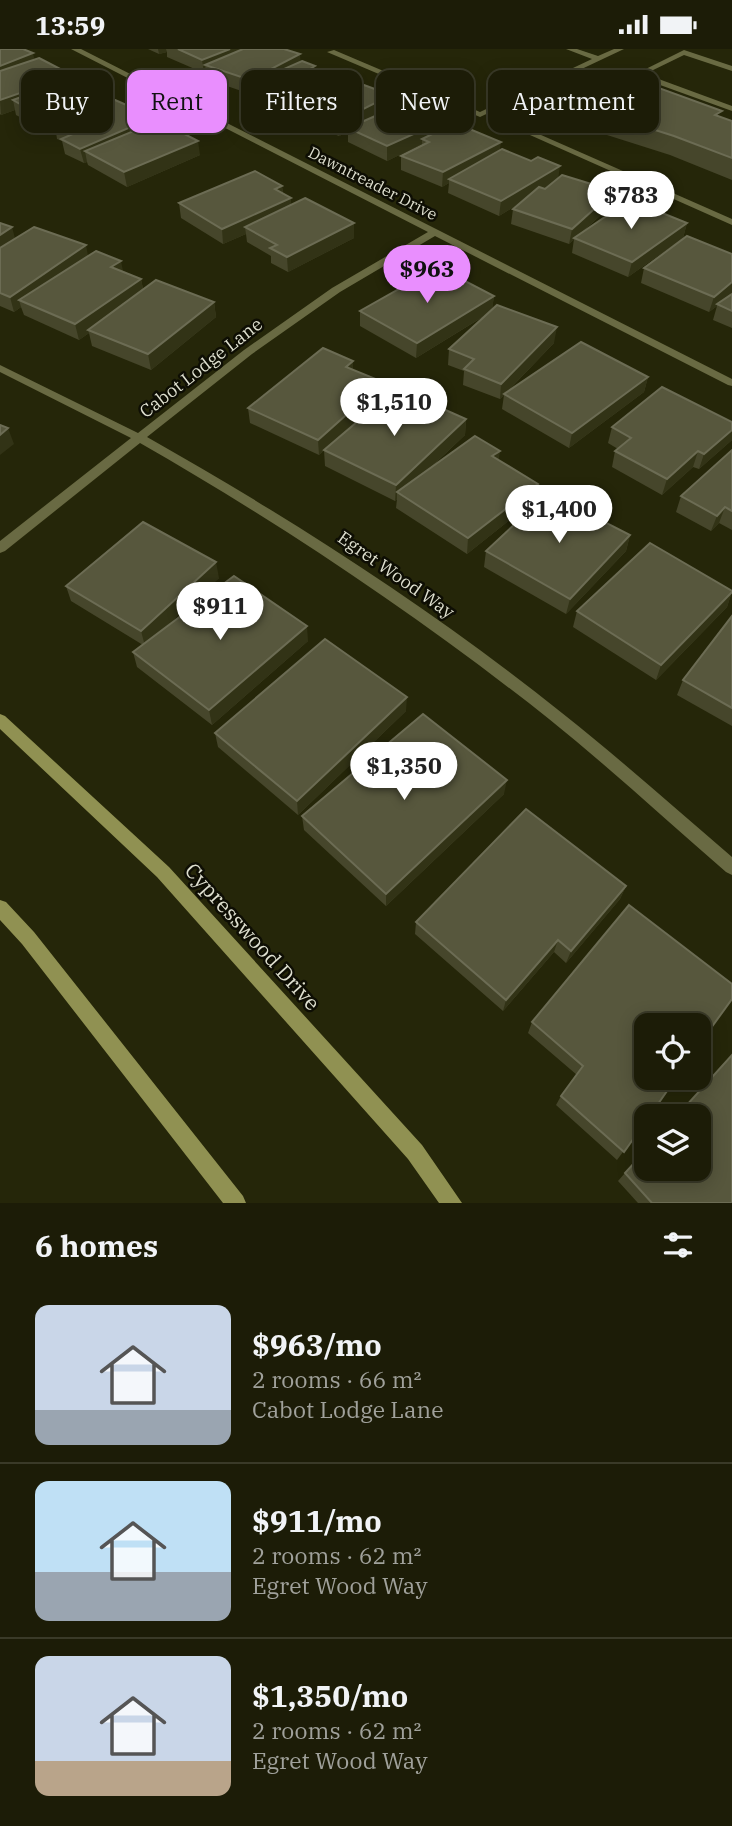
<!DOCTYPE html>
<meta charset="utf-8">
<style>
:root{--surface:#1c1c07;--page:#292915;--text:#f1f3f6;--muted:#a0a19b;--line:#3a3a28;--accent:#e98efe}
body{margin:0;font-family:"IBM Plex Serif",serif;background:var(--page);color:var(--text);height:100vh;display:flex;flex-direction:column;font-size:26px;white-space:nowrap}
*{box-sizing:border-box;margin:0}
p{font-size:23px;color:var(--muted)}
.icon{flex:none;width:38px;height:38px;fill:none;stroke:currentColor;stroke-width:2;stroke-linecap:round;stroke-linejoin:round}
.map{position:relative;height:1154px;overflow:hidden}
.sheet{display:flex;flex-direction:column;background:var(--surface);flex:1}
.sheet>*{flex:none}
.guide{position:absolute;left:21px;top:21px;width:691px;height:63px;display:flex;gap:14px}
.fabs{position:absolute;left:634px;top:964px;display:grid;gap:14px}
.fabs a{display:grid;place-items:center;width:77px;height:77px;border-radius:14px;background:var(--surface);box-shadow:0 4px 18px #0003,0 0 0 2px var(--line);font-size:35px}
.price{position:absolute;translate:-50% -60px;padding:0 16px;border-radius:24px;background:#fff;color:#222;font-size:23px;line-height:46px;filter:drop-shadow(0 2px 4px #0008)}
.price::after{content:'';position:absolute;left:50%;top:42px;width:21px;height:16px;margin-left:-10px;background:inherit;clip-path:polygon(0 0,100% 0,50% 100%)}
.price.selected{background:var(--accent);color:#111}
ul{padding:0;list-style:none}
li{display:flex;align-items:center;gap:21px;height:175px;padding:0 35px}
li+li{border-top:2px solid var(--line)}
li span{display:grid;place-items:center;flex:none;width:196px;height:140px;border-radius:14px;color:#555}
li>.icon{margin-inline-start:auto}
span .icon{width:84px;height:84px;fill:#fffc;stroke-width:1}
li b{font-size:30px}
h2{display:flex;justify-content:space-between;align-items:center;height:84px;padding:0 35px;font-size:30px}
.tag{padding:0 24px;border-radius:14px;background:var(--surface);box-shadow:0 4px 18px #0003,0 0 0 2px var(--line);font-size:24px;line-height:63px}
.tag.selected{background:var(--accent);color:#111}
.status{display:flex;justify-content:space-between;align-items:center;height:49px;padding:0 35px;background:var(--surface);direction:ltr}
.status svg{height:19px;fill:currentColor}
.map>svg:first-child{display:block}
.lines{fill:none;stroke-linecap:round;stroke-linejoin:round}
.lane{fill:#696a43;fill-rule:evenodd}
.street{fill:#696a43;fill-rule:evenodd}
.secondary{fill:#909152;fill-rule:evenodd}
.wall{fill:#46462b}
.shaded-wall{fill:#323316}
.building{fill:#57573d;stroke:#6c6c54;stroke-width:2}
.labels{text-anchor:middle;stroke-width:5;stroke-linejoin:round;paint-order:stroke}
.far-street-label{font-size:16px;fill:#dedfcf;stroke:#0e0e04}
.street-label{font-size:18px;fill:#dedfcf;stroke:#0e0e04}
.near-street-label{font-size:21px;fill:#dedfcf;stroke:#0e0e04}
</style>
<div class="status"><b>13:59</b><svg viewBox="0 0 49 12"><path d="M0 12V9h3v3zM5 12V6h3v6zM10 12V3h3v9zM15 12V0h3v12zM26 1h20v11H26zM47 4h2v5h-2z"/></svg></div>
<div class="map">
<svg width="732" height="1154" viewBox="0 0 732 1154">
<rect width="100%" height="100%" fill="#252609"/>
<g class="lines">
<!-- lane -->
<g class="lane">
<path d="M566 0H577L598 7 614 0H624L480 68 327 3 334 1 480 63 592 10Z"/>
<path d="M684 1 732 17V22L684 6 645 25 732 57V62L638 28 532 82 732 170V176L521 82Z"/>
</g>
<!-- street -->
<path class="street" d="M71 0H81L732 330V337L728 336 435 187 340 243 252 305 147 388C292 470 432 560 562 664 620 710 675 759 732 808V826L726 823C667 772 610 719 549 670 420 568 283 476 140 394L5 502 0 504V492L131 389 0 323V316L138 384 244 301 332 239 428 183Z"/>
<!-- secondary -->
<g class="secondary">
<path d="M0 665 5 667 169 818 422 1096 462 1154H439L408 1110 157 828 0 680Z"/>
<path d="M0 851 6 853 34 883 243 1147 246 1154H223L22 895 0 871Z"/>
</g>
</g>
<!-- wall -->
<g class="wall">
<path d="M0 0 34 11 73 30 155 75 200 106 127 138 88 116 87 113 84 114 65 105 62 92 57 90 56 83 52 85 16 66 15 61 1 66 0 65Z"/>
<path d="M148 0H284L301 13 316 22 336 39 390 56 445 80 500 101 558 129 614 142 611 157 581 184 687 174 683 189 628 228 572 204 574 190 569 195 511 175 513 160 517 156 499 167 448 144 449 134 442 138 401 121V107L422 96V95L387 112 348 93V83L339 87 296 71V63L290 65 251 49 250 45 207 30 206 23 204 24 167 8V3L159 5Z"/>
<path d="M614 49 720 68 732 72V131L670 106 607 86 608 81 601 78 604 60 614 55Z"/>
<path d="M282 137 283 145 291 149V156L354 174V189L288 223 271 214V207L247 193 246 185 223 195 181 169 179 154Z"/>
<path d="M0 174 15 190 88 207 141 230 143 240 214 253 216 268 151 321 92 297 89 284 79 291 24 266 21 258 14 263 0 257Z"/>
<path d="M644 219 732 245V279L713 271 717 257 709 263 641 234Z"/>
<path d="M494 247 492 260 554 294 507 343 648 328 644 343 569 399 502 360 504 346 500 350 463 336 464 322 448 316 449 300 486 266 416 309 360 277V262Z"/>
<path d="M353 320 383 349 319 406 250 374 248 359Z"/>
<path d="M435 364 466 370 465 386 427 422 499 411 536 450 467 505 396 459 397 450 395 452 325 417 324 401Z"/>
<path d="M732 373V391L699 420 693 418 662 446 612 418 615 402 618 400 608 394 612 378Z"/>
<path d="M732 401V481L719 474 711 482 676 463 681 447Z"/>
<path d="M630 486 626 502 566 565 484 518 486 502Z"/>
<path d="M219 529 162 581 308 592 212 676 137 618 133 603 143 596 71 552 66 537Z"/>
<path d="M732 542 727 558 656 631 573 578 577 562Z"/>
<path d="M732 567V677L677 646 683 631Z"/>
<path d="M406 662 298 766 218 698 215 684Z"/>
<path d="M504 745 386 857 304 781 302 767Z"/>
<path d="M626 837 620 850 566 914 554 903 503 962 415 885 416 873Z"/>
<path d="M532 973 646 1072 617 1111 556 1056 561 1047 577 1026 528 984Z"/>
<path d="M625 1124 732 1154H638L618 1132Z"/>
</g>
<!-- shaded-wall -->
<g class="shaded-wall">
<path d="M158 0H166L167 3 159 5Z"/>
<path d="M230 0H250L205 16 206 23 204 24 202 11Z"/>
<path d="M33 4 36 18 0 32V17Z"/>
<path d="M300 5 301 19 250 35V31Z"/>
<path d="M72 26 75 40 13 51 15 61 1 66 0 51Z"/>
<path d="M336 30V44L296 57V63L290 65 289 51Z"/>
<path d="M112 46 115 60 54 76 56 83 52 85 48 71Z"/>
<path d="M391 46 390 60 377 61V67L348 79V83L339 87 338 73Z"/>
<path d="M154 68 156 83 85 102 87 113 84 114 80 100Z"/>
<path d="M445 71 444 85 422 90V95L387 112V97Z"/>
<path d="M198 92 200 106 127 138 124 123Z"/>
<path d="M501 93 499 108 449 130V134L442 138 443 123Z"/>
<path d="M560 117 558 131 499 167 501 152Z"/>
<path d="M282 137 283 152 275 140Z"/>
<path d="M614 142 611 157 575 189H574V190L569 195 572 180Z"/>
<path d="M291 149V164L245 178 246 185 223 195 222 180Z"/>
<path d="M354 174V189L288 223 287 208Z"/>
<path d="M687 174 683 189 628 228 632 213Z"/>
<path d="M12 178 16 193 0 205V186Z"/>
<path d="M86 196 89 212 19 251 21 258 14 263 10 248Z"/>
<path d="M121 212 124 227 111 218Z"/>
<path d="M141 230 144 245 88 281 89 284 79 291 75 275Z"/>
<path d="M732 233V244L717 255V257L709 263 714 248Z"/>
<path d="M494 247 492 262 416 309 417 294Z"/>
<path d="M214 253 216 268 151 321 148 305Z"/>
<path d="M557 278 554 294 500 350 501 335Z"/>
<path d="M353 312V328L346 318Z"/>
<path d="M648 328 644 343 569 399 572 384Z"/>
<path d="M383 333V349L319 406 318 391Z"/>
<path d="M466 370 465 386 401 446 397 443V450L395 452 396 436Z"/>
<path d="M8 379 14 395 0 406V386Z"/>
<path d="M732 381V391L699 420 704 405Z"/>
<path d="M500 402 498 417 492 407Z"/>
<path d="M698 402 693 418 662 446 667 430Z"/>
<path d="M538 435 536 450 467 505 468 489Z"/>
<path d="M725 458 719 474 711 482 717 467Z"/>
<path d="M630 486 626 502 566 565 570 550Z"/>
<path d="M216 513 219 529 145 597 141 582Z"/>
<path d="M732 543 727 558 656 631 661 616Z"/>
<path d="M307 577 308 592 212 676 209 661Z"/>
<path d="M407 648 406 662 298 766 297 752Z"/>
<path d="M507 731 504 745 386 857V845Z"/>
<path d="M626 837 620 850 566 914 571 902Z"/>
<path d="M558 891 554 903 503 962 506 951Z"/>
</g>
<!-- building -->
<g class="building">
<path d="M0 0H23L33 4 0 17Z"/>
<path d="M178 0H230L202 11Z"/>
<path d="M243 0H284L300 5 250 31 205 16Z"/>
<path d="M39 9 72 26 0 51V22Z"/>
<path d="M302 12 315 17 310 20 336 30 289 51 250 35Z"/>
<path d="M76 28 112 46 48 71 13 51Z"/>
<path d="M353 32 391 46 338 73 296 57Z"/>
<path d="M641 36 655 41 659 39 722 62 715 66 732 72V109L674 87 611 67 616 64 604 60 620 51 614 49Z"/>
<path d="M115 51 154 68 80 100 61 90 73 85 54 76Z"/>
<path d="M401 51 445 71 387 97 348 79 382 64 377 61Z"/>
<path d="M153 74 167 81 173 79 198 92 124 123 85 102Z"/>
<path d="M455 74 501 93 443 123 401 107 429 93 422 90Z"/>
<path d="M502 100 531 112 538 108 560 117 501 152 449 130Z"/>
<path d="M255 122 282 137 275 140 291 149 222 180 179 154Z"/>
<path d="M562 126 614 142 572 180 513 160 539 138 545 140Z"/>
<path d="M305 149 354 174 287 208 270 199 277 196 245 178Z"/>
<path d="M630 151 687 174 632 213 574 189Z"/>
<path d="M0 174 12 178 0 186Z"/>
<path d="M34 178 86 196 10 248 0 244V199Z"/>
<path d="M687 187 732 205V233L714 248 644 219Z"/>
<path d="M96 202 121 212 111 218 141 230 75 275 19 251Z"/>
<path d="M438 218 494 247 417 294 360 262Z"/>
<path d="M156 231 214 253 148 305 88 281Z"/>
<path d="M732 245V262L717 255Z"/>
<path d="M497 256 557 278 501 335 464 320 474 310 449 300Z"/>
<path d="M581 293 648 328 572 384 504 345Z"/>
<path d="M323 299 353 312 346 318 383 333 318 391 248 359Z"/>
<path d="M662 338 732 373V381L704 405 698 402 667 430 615 402 631 389 612 378Z"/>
<path d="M391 344 435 364 441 359 466 370 396 436 324 401Z"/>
<path d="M0 376 8 379 0 386Z"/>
<path d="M475 387 500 402 492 407 538 435 468 489 397 443Z"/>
<path d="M732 401V462L725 458 717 467 681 447Z"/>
<path d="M548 444 630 486 570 550 486 502Z"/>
<path d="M143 473 216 513 141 582 66 537Z"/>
<path d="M650 494 732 542V543L661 616 577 562Z"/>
<path d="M234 527 307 577 209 661 133 603Z"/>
<path d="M732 567V659L683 631Z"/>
<path d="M325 590 407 648 297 752 215 684Z"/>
<path d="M423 665 507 731 386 845 302 767Z"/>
<path d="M526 760 626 837 571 902 558 891 506 951 416 873Z"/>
<path d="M629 856 732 935V950L698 997V976H646V1029H676L649 1068H646V1072L624 1103 561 1047 583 1017 532 973Z"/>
<path d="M732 1006V1154H652L625 1124 646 1101V1120H698V1068H676Z"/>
</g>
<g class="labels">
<!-- far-street labels -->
<g class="far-street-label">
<text transform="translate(373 134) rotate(27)" y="6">Dawntreader Drive</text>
</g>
<!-- street labels -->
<g class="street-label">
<text transform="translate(201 319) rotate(-38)" y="6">Cabot Lodge Lane</text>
<text transform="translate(396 526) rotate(35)" y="6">Egret Wood Way</text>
</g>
<!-- near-street labels -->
<g class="near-street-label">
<text transform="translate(252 888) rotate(48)" y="7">Cypresswood Drive</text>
</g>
</g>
</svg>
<div class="fabs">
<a><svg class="icon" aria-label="locate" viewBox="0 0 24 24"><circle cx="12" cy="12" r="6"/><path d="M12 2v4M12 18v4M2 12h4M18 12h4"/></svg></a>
<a><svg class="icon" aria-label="layers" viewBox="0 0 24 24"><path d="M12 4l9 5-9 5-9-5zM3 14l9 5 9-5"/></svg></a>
</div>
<b class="price" style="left:631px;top:182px">$783</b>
<b class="price selected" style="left:427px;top:256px">$963</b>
<b class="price" style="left:394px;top:389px">$1,510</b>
<b class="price" style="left:559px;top:496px">$1,400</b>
<b class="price" style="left:220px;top:593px">$911</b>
<b class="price" style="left:404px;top:753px">$1,350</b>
<div class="guide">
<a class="tag">Buy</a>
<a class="tag selected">Rent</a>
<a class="tag">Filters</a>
<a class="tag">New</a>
<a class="tag">Apartment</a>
</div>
</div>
<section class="sheet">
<h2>6 homes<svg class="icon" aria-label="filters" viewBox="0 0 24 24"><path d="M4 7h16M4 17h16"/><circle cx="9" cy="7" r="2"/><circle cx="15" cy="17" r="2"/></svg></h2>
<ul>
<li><span style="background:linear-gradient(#c9d6e8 75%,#9aa5b1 0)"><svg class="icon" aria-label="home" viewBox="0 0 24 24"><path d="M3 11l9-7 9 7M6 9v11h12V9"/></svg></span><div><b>$963/mo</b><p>2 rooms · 66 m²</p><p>Cabot Lodge Lane</p></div></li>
<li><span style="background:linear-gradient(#bfe0f5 65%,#9aa5b1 0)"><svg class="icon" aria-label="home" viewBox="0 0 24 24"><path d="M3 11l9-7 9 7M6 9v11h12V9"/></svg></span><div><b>$911/mo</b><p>2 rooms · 62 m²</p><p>Egret Wood Way</p></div></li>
<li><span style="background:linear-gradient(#c9d6e8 75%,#b9a48a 0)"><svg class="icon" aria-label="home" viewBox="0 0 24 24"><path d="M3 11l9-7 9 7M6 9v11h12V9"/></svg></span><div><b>$1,350/mo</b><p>2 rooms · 62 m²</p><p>Egret Wood Way</p></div></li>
</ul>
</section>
